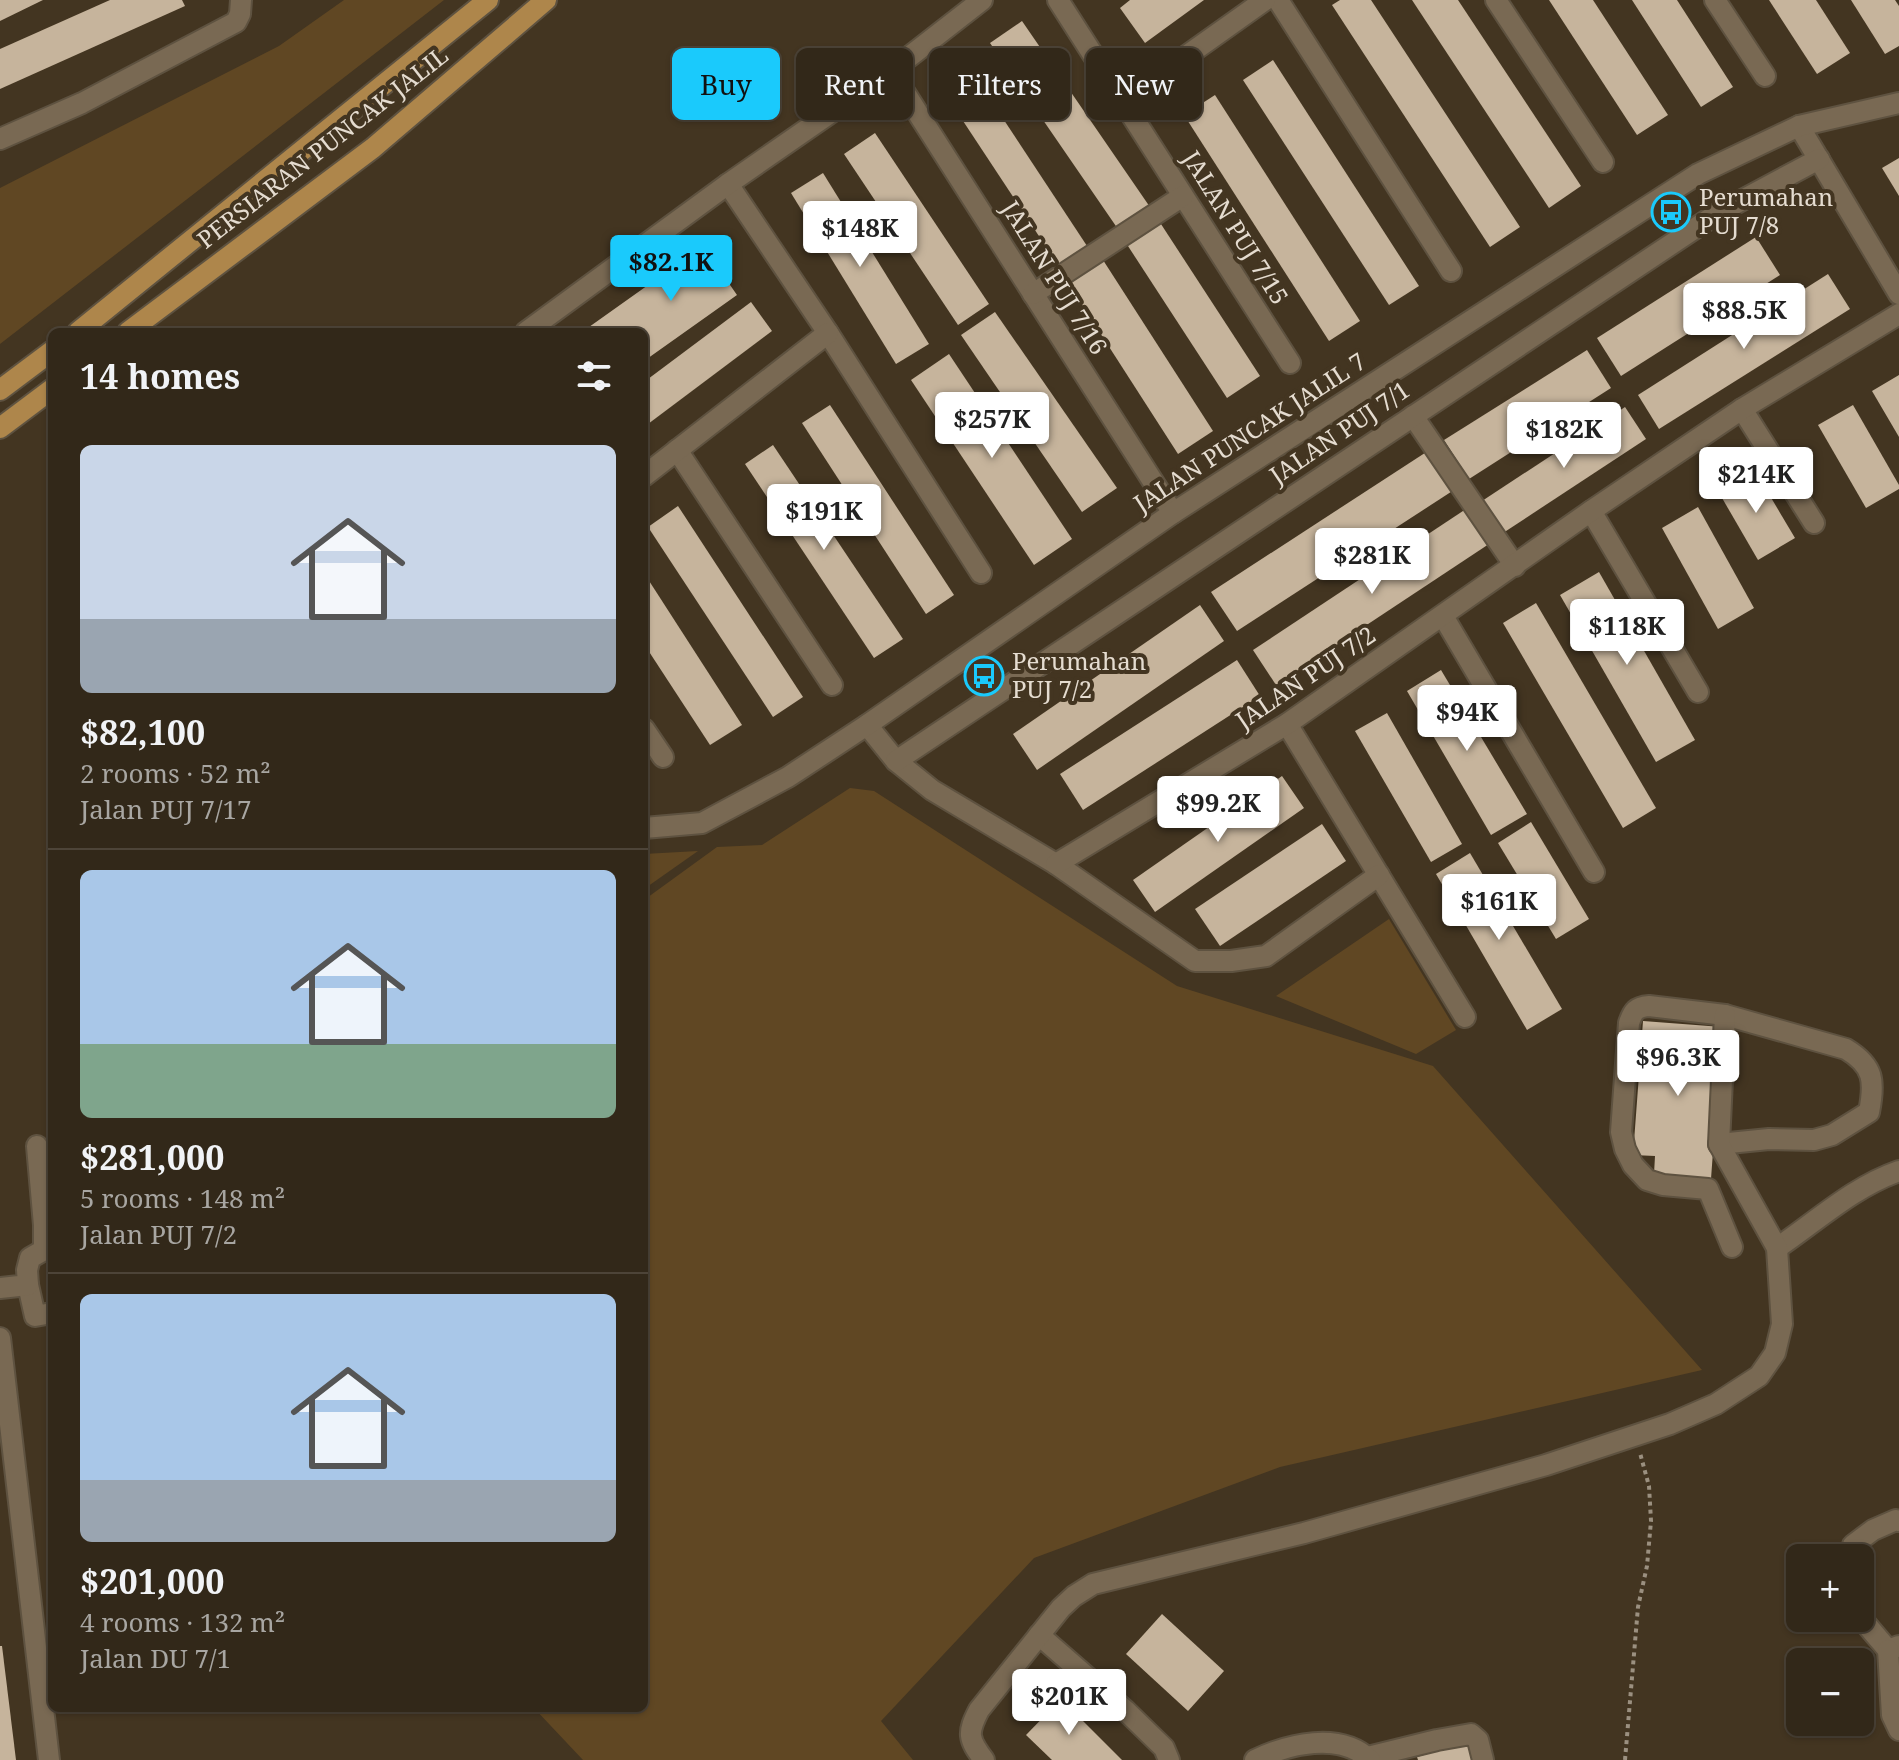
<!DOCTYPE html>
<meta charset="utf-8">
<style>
:root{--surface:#322819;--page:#3a3022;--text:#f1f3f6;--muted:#a8a6a2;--line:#4d4438;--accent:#1acafc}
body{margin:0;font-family:"Noto Serif",serif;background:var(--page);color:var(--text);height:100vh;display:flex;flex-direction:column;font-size:30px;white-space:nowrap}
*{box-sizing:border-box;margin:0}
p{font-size:26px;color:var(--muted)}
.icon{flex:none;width:44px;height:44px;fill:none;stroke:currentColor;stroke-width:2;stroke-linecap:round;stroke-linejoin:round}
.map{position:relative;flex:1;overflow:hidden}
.sheet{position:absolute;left:48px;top:328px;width:600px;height:1384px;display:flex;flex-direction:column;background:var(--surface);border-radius:12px;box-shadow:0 2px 6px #0004,0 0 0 2px var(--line)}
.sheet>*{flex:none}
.guide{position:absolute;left:672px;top:48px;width:760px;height:72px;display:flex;gap:16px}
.fabs{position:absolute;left:1786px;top:1544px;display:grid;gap:16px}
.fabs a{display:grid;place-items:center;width:88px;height:88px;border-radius:12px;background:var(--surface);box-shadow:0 2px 6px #0004,0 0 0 2px var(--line);font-size:40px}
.price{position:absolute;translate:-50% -68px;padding:0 18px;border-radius:8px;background:#fff;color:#222;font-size:26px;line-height:52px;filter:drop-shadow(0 2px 4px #0008)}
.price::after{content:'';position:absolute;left:50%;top:48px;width:24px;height:18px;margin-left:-12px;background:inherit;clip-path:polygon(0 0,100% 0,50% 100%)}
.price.active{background:var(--accent);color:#111}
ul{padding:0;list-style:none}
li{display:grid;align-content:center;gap:16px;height:424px;padding:0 32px}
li+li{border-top:2px solid var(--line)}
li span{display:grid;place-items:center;height:248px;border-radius:12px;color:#555}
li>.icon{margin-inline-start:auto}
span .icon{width:144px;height:144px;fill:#fffc;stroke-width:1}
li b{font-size:34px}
h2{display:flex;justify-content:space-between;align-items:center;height:96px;padding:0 32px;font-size:34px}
.chip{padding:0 28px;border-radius:12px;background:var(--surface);box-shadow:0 2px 6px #0004,0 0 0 2px var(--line);font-size:28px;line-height:72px}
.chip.active{background:var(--accent);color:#111}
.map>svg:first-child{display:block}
.green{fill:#604723}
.building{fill:#c6b49c}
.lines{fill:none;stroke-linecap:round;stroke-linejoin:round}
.minor-casing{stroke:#5e5240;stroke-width:24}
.major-casing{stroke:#5e5240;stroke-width:24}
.path{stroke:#9b9080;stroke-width:4;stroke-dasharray:4 4;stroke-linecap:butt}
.minor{stroke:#796953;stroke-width:20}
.major{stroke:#ae864b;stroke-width:20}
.labels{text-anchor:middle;stroke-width:8;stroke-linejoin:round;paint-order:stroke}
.street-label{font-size:24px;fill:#e5dcd0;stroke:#433521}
.poi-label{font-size:24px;fill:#e5dcd0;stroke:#433521;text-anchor:start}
</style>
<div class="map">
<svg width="1899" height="1760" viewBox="0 0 1899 1760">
<rect width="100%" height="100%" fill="#433521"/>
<!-- green -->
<g class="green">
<path d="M344 0H444L0 344V188L279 46Z"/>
<path d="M850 788 874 791 1177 986 1433 1066 1702 1370 1280 1467 1034 1558 881 1721 913 1760H583L534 1708H644V900L717 847 762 845Z"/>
<path d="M698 851 644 889V854Z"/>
<path d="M1389 919 1456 1030 1416 1054 1276 996Z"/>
</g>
<!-- building -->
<g class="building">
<path d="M0 0H43L0 21Z"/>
<path d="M110 0H182L185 6 0 89V49Z"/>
<path d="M1130 0H1204L1145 43 1120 8Z"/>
<path d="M1340 0H1371L1520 227 1490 247 1332 5Z"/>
<path d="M1412 0H1458L1581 186 1549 208Z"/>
<path d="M1549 0H1593L1668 115 1637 135Z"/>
<path d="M1632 0H1677L1733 87 1701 107Z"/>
<path d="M1769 0H1816L1850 53 1817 74Z"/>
<path d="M1851 0H1895L1899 6V46L1885 54Z"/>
<path d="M1022 21 1152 210 1120 232 990 43Z"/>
<path d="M963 58 1089 249 1060 268 934 77Z"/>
<path d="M1273 60 1419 286 1389 305 1243 80Z"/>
<path d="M1215 95 1360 321 1329 341 1184 115Z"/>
<path d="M875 133 989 304 958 325 844 154Z"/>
<path d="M1899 158V196L1882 168Z"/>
<path d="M823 173 929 344 896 364 791 193Z"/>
<path d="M1159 221 1260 376 1227 398 1126 243Z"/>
<path d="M1756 237 1780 275 1621 376 1597 338Z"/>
<path d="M703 246 737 295 644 361V332H582Z"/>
<path d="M1103 260 1213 431 1178 454 1068 283Z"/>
<path d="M1828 274 1850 309 1659 429 1638 395Z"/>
<path d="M751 302 772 331 644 427V382Z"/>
<path d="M995 312 1117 488 1082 512 961 335Z"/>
<path d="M1587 350 1611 388 1469 479 1444 440Z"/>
<path d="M949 354 1072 539 1034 565 911 380Z"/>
<path d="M1899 375V437L1872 391Z"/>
<path d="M830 405 954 595 926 614 802 423Z"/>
<path d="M1853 405 1899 485V489L1866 508 1818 425Z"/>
<path d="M1625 407 1646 439 1503 533 1482 501Z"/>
<path d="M773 445 903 639 874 658 745 464Z"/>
<path d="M1431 449 1457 488 1237 631 1211 592Z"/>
<path d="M1754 469 1795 538 1758 560 1718 491Z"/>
<path d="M678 506 803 697 773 717 648 527Z"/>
<path d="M1469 507 1492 542 1276 685 1253 650Z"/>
<path d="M1698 507 1754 608 1718 629 1662 528Z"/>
<path d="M1599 572 1695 740 1656 762 1560 595Z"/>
<path d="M644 573 742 725 710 745 644 644Z"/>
<path d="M1536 603 1656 808 1623 828 1503 623Z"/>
<path d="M1200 605 1224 641 1037 770 1013 734Z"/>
<path d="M1237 660 1260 696 1083 810 1060 774Z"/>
<path d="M1441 670 1527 814 1491 835 1407 691Z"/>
<path d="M1387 713 1462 844 1431 862 1355 731Z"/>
<path d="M1282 776 1304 808 1155 912 1133 880Z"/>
<path d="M1531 822 1589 919 1556 939 1498 843Z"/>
<path d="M1322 824 1346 861 1220 946 1195 909Z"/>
<path d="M1470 853 1562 1009 1527 1030 1436 874Z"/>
<path d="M1643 1021 1722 1027 1711 1179 1654 1174 1655 1156 1633 1155Z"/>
<path d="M1162 1614 1224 1671 1188 1711 1126 1654Z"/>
<path d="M0 1646H2L16 1760H0Z"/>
<path d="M1061 1699 1122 1760H1052L1026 1735Z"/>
<path d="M1469 1742 1474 1760H1418L1417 1757Z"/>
</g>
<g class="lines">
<!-- minor casing -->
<g class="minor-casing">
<g id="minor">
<path d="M1058 0 1290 363"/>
<path d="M1278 0 1451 271"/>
<path d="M1496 0 1603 162"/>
<path d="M1715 0 1765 76"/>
<path d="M891 71 1173 513"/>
<path d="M1123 101 1265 0"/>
<path d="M1799 126 1899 294"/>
<path d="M0 139 82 103 236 22 240 14 241 0"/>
<path d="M728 184 828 333 981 573"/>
<path d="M1033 294 1183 196"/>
<path d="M526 332 728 184 891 71 982 0"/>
<path d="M1742 409 1814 523"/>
<path d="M1413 416 1515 566"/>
<path d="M677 450 832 685"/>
<path d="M644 476 828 333"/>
<path d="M1591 511 1698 692"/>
<path d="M1443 616 1594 872"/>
<path d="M1287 724 1465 1017"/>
<path d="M867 725 896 761 932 790 1056 864 1195 961H1231L1266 956 1379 875"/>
<path d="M644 729 663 757"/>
<path d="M896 761 1718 213 1819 159"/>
<path d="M644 828 702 823 788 777 867 725 1173 513 1698 174 1799 126 1899 103"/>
<path d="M1056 864 1287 724 1591 511 1742 409 1899 314"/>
<path d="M1719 1144 1769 1139 1814 1140 1832 1135 1869 1112C1875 1081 1874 1066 1846 1049L1725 1015 1649 1006C1636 1007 1633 1011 1629 1023L1621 1132 1625 1149 1633 1165 1647 1180 1663 1185 1708 1189 1732 1247"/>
<path d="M1777 1248C1817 1221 1853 1187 1899 1171"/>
<path d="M28 1285 35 1316 52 1313"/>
<path d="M0 1288 28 1285 27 1270 30 1258 44 1250V1225L37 1146"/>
<path d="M0 1338 49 1760"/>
<path d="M1850 1558 1853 1545 1873 1530 1896 1520 1899 1521"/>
<path d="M1860 1617 1888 1650 1899 1646"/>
<path d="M1039 1635 1125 1710 1164 1748 1169 1760"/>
<path d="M1888 1650 1892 1715 1899 1730"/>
<path d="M1368 1757 1437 1740 1471 1734 1478 1740 1483 1760"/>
<path d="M984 1760C968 1739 967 1733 979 1710L1061 1608 1074 1596 1093 1584 1304 1533 1546 1465 1670 1424 1716 1404 1759 1376 1775 1353 1782 1324 1777 1248 1719 1144 1725 1015"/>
<path d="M1255 1760C1288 1744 1340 1731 1370 1760"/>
</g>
</g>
<!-- major casing -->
<g class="major-casing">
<g id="major">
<path d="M78 332 488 0"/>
<path d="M128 332 373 148 546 0"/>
<path d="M0 390 52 351"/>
<path d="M0 428 52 389"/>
</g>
</g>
<!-- path -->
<path class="path" d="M1625 1760 1638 1607 1647 1566 1651 1521 1649 1486 1640 1453"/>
<!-- minor -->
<use href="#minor" class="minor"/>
<!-- major -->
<use href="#major" class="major"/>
</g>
<!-- icons -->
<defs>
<g id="bus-ring" transform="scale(2)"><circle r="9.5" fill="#433521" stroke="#1acafc" stroke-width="1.5"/><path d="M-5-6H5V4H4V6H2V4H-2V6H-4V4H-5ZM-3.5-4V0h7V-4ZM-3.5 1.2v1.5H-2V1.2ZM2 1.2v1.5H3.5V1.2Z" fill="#1acafc"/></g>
</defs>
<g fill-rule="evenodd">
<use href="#bus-ring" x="1671" y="212"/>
<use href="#bus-ring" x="984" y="676"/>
</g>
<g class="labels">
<!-- street labels -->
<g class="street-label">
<text transform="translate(323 148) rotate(-38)" y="8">PERSIARAN PUNCAK JALIL</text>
<text transform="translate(1235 228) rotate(58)" y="8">JALAN PUJ 7/15</text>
<text transform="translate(1054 278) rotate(58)" y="8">JALAN PUJ 7/16</text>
<text transform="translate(1250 433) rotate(-33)" y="8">JALAN PUNCAK JALIL 7</text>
<text transform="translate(1340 433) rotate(-34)" y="8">JALAN PUJ 7/1</text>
<text transform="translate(1306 678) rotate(-34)" y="8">JALAN PUJ 7/2</text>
</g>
<!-- poi labels -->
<g class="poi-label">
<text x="1699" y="206">Perumahan<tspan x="1699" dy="28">PUJ 7/8</tspan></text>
<text x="1012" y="670">Perumahan<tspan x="1012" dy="28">PUJ 7/2</tspan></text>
</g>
</g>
</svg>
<div class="fabs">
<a>+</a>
<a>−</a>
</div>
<b class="price" style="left:860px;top:269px">$148K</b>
<b class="price active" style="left:671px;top:303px">$82.1K</b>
<b class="price" style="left:1744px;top:351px">$88.5K</b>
<b class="price" style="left:992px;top:460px">$257K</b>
<b class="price" style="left:1564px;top:470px">$182K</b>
<b class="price" style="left:1756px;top:515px">$214K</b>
<b class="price" style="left:824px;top:552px">$191K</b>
<b class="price" style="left:1372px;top:596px">$281K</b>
<b class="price" style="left:1627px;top:667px">$118K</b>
<b class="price" style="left:1467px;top:753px">$94K</b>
<b class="price" style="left:1218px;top:844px">$99.2K</b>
<b class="price" style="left:1499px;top:942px">$161K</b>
<b class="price" style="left:1678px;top:1098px">$96.3K</b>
<b class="price" style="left:1069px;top:1737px">$201K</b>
<div class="guide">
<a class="chip active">Buy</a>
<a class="chip">Rent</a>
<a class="chip">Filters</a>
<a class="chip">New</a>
</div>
<section class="sheet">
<h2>14 homes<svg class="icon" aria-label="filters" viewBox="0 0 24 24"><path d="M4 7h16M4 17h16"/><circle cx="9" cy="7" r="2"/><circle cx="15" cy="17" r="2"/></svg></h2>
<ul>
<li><span style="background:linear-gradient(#c9d6e8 70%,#9aa5b1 0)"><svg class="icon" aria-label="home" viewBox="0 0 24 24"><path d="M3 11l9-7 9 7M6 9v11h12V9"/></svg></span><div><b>$82,100</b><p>2 rooms · 52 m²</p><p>Jalan PUJ 7/17</p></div></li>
<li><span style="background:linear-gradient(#a9c7e8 70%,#7fa58c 0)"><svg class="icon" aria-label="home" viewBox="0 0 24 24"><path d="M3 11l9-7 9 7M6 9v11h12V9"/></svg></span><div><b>$281,000</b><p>5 rooms · 148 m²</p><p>Jalan PUJ 7/2</p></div></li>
<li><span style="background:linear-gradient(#a9c7e8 75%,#9aa5b1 0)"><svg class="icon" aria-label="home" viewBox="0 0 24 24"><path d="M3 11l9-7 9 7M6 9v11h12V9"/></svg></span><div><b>$201,000</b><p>4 rooms · 132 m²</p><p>Jalan DU 7/1</p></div></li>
</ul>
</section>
</div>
